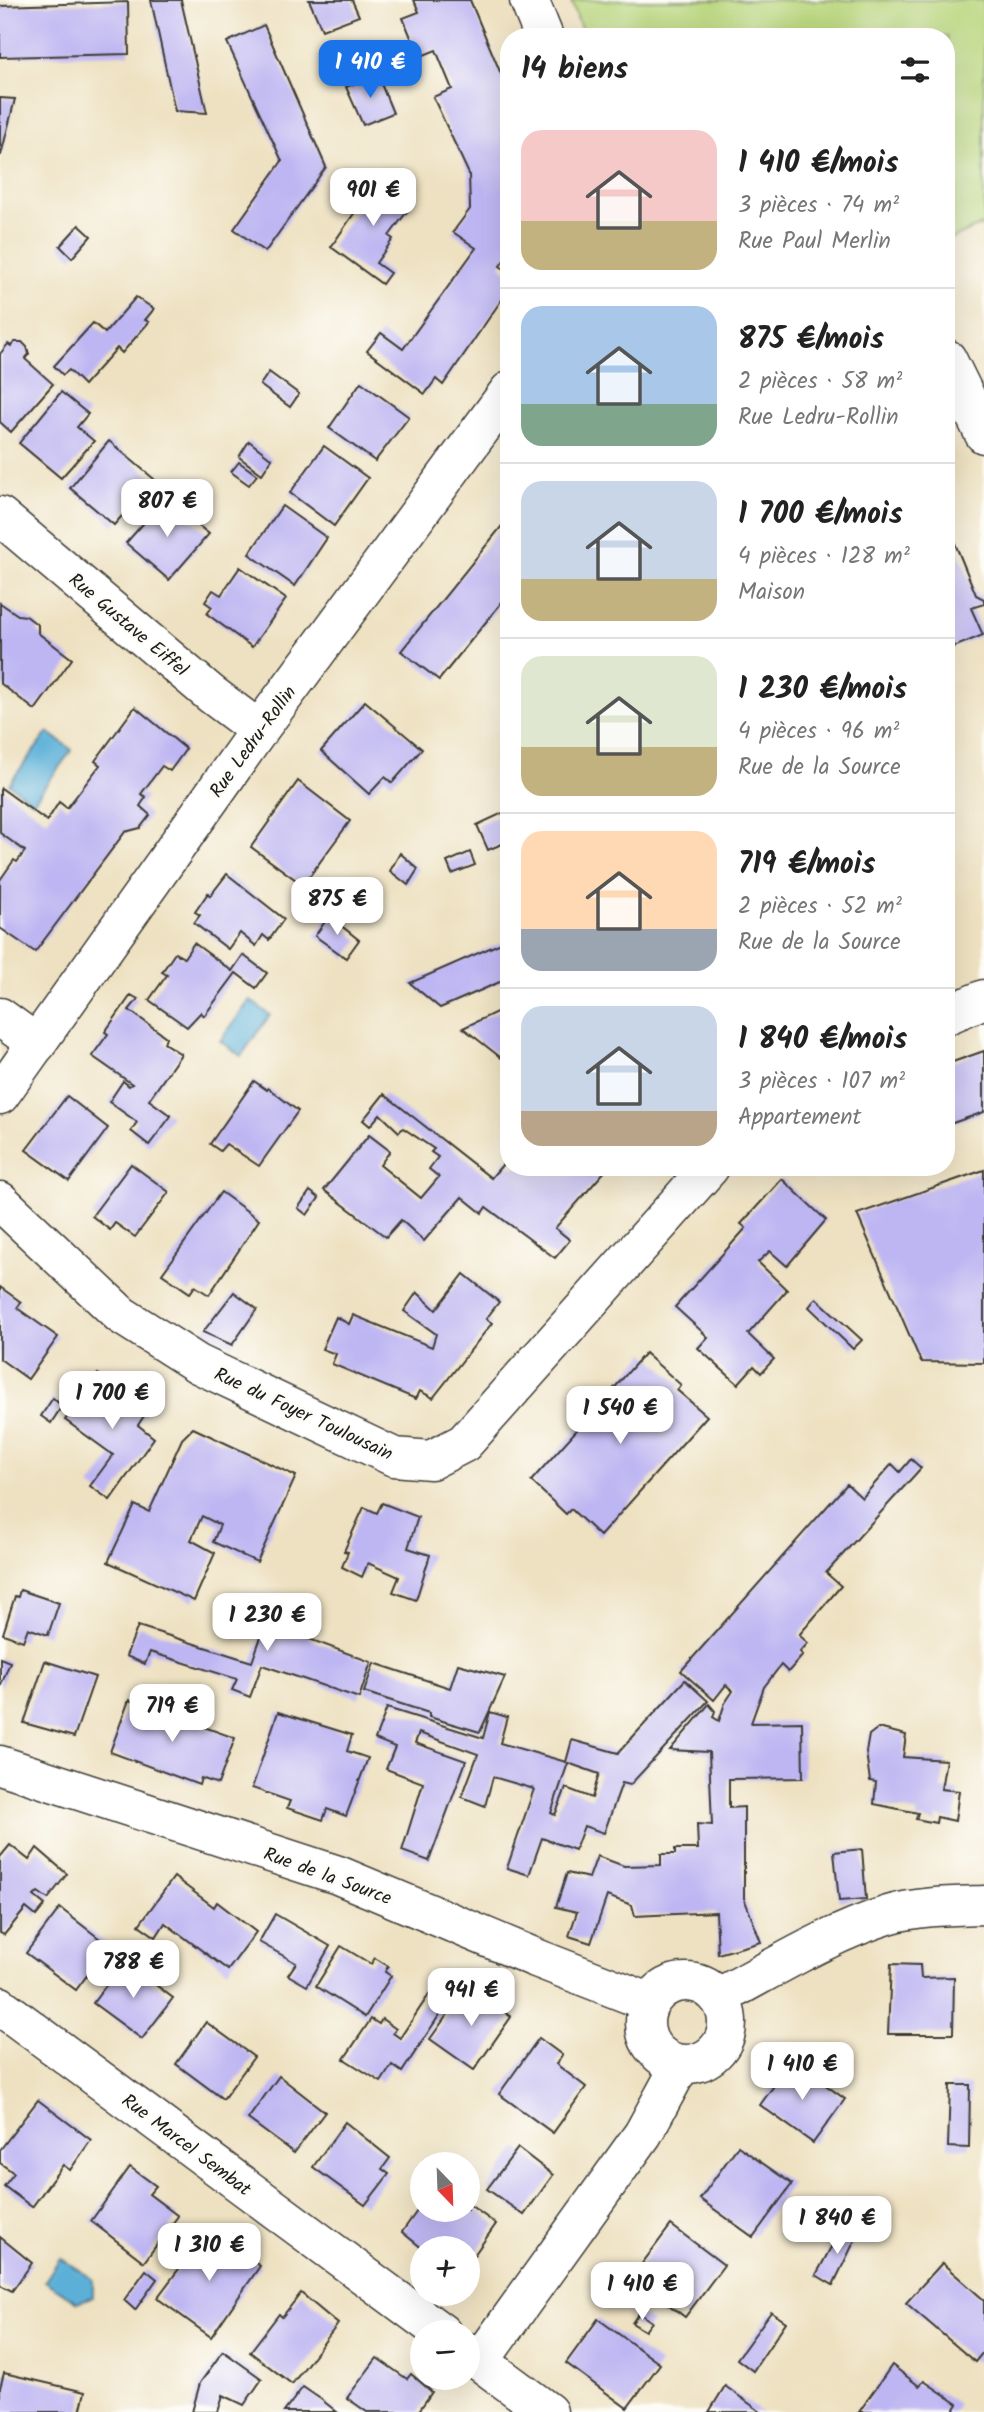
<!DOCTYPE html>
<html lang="fr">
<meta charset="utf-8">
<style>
:root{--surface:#fff;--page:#f2f2f2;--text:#222;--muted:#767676;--line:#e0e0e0;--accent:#1a73e8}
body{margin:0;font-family:Kalam,sans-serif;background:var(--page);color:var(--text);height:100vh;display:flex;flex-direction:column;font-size:26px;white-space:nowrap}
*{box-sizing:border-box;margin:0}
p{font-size:23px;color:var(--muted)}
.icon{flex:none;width:38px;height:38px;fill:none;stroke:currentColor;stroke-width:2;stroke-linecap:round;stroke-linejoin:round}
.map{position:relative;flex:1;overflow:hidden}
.sheet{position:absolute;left:500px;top:28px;width:455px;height:1148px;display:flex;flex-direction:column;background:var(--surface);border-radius:28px;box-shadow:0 7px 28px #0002}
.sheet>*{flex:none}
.needle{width:46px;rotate:157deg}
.tools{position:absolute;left:410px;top:2152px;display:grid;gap:14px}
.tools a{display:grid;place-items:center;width:70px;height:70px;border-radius:50%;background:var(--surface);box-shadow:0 7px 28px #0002;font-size:35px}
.price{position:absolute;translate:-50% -60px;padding:0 16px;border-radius:14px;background:#fff;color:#222;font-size:23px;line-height:46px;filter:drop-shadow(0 2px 4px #0008)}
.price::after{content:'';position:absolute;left:50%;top:42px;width:21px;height:16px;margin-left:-10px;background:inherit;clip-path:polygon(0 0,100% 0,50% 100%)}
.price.active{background:var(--accent);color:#fff}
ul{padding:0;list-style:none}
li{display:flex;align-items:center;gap:21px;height:175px;padding:0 21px}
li+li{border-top:2px solid var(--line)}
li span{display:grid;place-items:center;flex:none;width:196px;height:140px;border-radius:21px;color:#555}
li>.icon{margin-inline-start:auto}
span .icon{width:84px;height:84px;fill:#fffc;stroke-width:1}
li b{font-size:30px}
h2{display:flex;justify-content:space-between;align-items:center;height:84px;padding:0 21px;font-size:30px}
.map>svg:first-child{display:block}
.green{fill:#b8d57b;stroke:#6a784c;stroke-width:2}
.water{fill:#5cb0d8;stroke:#3c667a;stroke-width:2}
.building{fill:#beb6f2;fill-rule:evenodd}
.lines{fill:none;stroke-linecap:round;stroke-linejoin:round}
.minor-casing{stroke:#3c3a35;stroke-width:41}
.minor{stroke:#fff;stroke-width:38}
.labels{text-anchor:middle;stroke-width:5;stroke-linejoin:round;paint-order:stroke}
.street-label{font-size:19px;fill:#1c1c1c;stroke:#fdfcf7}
</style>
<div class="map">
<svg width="984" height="2412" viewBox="0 0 984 2412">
<rect width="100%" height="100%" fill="#fdfcf7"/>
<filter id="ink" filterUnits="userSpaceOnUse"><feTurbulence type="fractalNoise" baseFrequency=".0143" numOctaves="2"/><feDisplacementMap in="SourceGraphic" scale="14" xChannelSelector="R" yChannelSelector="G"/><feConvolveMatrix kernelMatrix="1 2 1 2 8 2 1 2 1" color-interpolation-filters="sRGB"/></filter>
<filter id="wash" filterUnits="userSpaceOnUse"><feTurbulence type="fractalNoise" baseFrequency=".00686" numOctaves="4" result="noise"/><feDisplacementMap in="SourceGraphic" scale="28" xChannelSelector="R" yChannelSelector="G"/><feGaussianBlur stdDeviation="1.57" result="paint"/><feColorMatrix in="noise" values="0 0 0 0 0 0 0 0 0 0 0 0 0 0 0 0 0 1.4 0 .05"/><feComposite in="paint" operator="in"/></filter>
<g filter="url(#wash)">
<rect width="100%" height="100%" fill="#eee1c1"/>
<!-- green -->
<path class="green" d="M571 0H984V224L947 241V37H584Z"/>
<!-- water -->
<g class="water">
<path d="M48 732 72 750 33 802 9 784Z"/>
<path d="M250 1000 270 1015 241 1056 220 1041Z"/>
<path d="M60 2258 93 2279V2297L77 2302 45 2281Z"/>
</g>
<g id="blocks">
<!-- building -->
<g class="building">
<path d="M151 0H181L207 113 175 111Z"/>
<path d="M309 0H352L359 16 322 30Z"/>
<path d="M414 0H470L509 93V111L503 113 509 127V253L500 266 509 272V289L443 385 436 379 425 394 367 351 381 333 403 349 476 248 453 232 470 209 469 174 433 97 452 89 436 50 419 57 403 18 419 12Z"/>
<path d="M128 2 129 54 0 57V6Z"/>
<path d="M264 25 326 167 265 252 234 229 282 161 227 42Z"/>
<path d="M377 74 393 113 363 125 346 87Z"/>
<path d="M0 98 15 99 1 155H0Z"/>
<path d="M379 177 414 202 389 236 393 239 376 263 390 273 382 284 331 247Z"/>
<path d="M79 225 91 236 72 258 60 246Z"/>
<path d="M136 297 154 309 145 320 149 322 122 353 117 348 84 385 69 370 63 375 54 366 93 323 105 333Z"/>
<path d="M15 342H22L27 347 29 354 25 359 53 384 11 432 0 422V354L8 344 11 346Z"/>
<path d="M269 372 299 394 290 407 260 385Z"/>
<path d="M361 382 409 417 375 461 329 428Z"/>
<path d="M61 392 88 414 77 427 94 441 61 478 19 443Z"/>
<path d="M109 441 154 479 114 525 70 488Z"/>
<path d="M249 441 272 459 262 474 239 457Z"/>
<path d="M324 446 368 478 334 526 290 493Z"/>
<path d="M239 462 257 475 249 485 231 472Z"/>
<path d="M165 499 209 534 169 580 126 543Z"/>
<path d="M282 506 327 538 295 586 249 554Z"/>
<path d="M509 517V608L502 602 439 680 401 651Z"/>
<path d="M952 536 976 595 984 599V604L971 608 983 635 954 647 953 644 947 646V538Z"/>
<path d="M240 567 286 599 252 647 207 614 212 607 205 602 213 590 221 595Z"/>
<path d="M0 603 18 615 26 616 38 625V633L72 659 35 710 0 683Z"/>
<path d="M365 701 422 749 392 783 385 777 369 794 321 751Z"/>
<path d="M135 707 186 749 170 771 162 766 141 794 146 797 140 806 150 815 140 828 125 832 35 952 0 928V880L14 860 17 862 25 851 0 833V790L1 788 47 821 59 802 67 808 100 765 95 761Z"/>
<path d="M298 781 350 821 303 885 251 847Z"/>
<path d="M509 810V841L488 850 477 825Z"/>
<path d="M470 852 475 865 452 874 447 862Z"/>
<path d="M400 853 418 869 408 885 390 871Z"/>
<path d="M227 874 284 919 269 940 263 935 256 946 240 933 228 949 194 923 200 915 195 912 208 893 210 896Z"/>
<path d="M329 916 359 940 346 958 315 936Z"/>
<path d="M194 943 232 971 243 955 267 973 256 988 236 973 204 1016 201 1012 187 1027 149 1000 167 975 162 972 175 953 184 958Z"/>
<path d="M501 943 509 961V978L440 1008 410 983Z"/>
<path d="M131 995 138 999 129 1010 166 1037 164 1043 181 1054 149 1100 171 1116 149 1145 131 1131 137 1122 109 1102 123 1081 129 1086 132 1084 92 1056 108 1034 105 1032Z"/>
<path d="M509 1006V1064L463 1028Z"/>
<path d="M984 1051V1112L947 1125V1064Z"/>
<path d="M254 1081 267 1090 268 1088 298 1111 259 1166 226 1144 220 1151 210 1144Z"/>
<path d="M384 1094 491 1178 509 1157V1167H603L606 1170 555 1228 570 1240 555 1258 486 1207 482 1213 462 1197 424 1241 401 1220 386 1237 324 1190 369 1135 390 1151 380 1165 421 1198 439 1177 429 1169 438 1157 431 1152 434 1149 403 1128 399 1132 380 1114 370 1126 363 1120Z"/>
<path d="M67 1096 108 1128 69 1181 26 1150Z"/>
<path d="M131 1164 169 1192 135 1237 115 1223 110 1230 92 1216Z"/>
<path d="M984 1170V1363L921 1362 857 1214Z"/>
<path d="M782 1179 826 1220 787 1266 770 1251 758 1262 787 1290 748 1334 774 1359 761 1373 754 1366 738 1384 698 1348 708 1337 675 1307 746 1228 741 1224Z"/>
<path d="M310 1191 319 1198 307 1215 298 1208Z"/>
<path d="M221 1192 259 1220 209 1295 195 1286 190 1293 162 1274Z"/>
<path d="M464 1274 499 1302 486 1319 492 1323 433 1398 420 1391 416 1399 332 1364 336 1354 322 1349 336 1317 349 1324 353 1315 432 1347 436 1334 404 1311 417 1292 436 1310Z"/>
<path d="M0 1287 21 1302 17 1308 58 1337 28 1379 0 1359Z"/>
<path d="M234 1292 257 1309 232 1345 203 1332Z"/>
<path d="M816 1298 862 1340 853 1349 809 1307Z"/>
<path d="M645 1353 681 1385 677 1390 707 1416 600 1536 571 1509 566 1514 531 1481 583 1423 587 1428 600 1414 595 1410Z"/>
<path d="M98 1374 148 1410 138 1425 154 1438 110 1500 90 1486 113 1455 65 1420Z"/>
<path d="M53 1398 62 1406 51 1423 41 1416Z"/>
<path d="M193 1428 296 1476 257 1562 213 1542 220 1525 202 1516 191 1540 215 1553 194 1601 108 1562 135 1505 149 1512 182 1439Z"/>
<path d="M911 1459 921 1468 826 1573 841 1586 799 1635 808 1643 800 1652 803 1655 788 1672 781 1665 764 1687 751 1723 802 1722 803 1778 729 1779V1808L744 1807V1898L761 1942 718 1954 716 1912 635 1916 632 1905 607 1896 591 1943 569 1936 577 1912 556 1907 567 1873 589 1878 597 1856 624 1866 661 1865V1854H675V1849H698L697 1824 712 1825 709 1752 670 1750 709 1704 715 1711 713 1717 719 1721 725 1703 733 1691 726 1685 714 1700 681 1671 847 1484 862 1498 892 1464 900 1472Z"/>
<path d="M382 1503 418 1517 408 1548 430 1555 416 1600 393 1592 399 1577 368 1563 362 1577 342 1567 348 1552 344 1551 364 1507 377 1513Z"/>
<path d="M20 1590 59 1603 48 1635 28 1628 23 1641 3 1634 15 1596 18 1597Z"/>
<path d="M276 1595 317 1613 309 1639 371 1662 359 1698 262 1665 250 1697 232 1690 237 1679 150 1652 145 1664 126 1656 138 1626 252 1662Z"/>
<path d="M0 1658 10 1662 0 1688Z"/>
<path d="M45 1661 95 1677 74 1737 24 1723Z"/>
<path d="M374 1663 450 1688 458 1664 505 1677 480 1732 429 1717V1713L364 1692Z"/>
<path d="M685 1680 708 1701 630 1785 622 1783 604 1833 584 1826 575 1850 542 1838 529 1875 507 1868 534 1789 493 1777 485 1806 462 1797 478 1754 419 1733 415 1743 466 1761 429 1861 402 1851 423 1783 386 1769 395 1747 375 1739 387 1708 483 1738 490 1712 507 1717 500 1743 566 1762 572 1740 618 1753ZM568 1763 599 1774 592 1798 566 1788 555 1815 551 1813Z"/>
<path d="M129 1700 235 1738 218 1784 201 1778 199 1785 110 1752Z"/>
<path d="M278 1712 352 1735 347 1751 368 1758 346 1816 327 1809 323 1820 287 1808 290 1801 252 1788Z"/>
<path d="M878 1728 906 1735 903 1757 946 1760 941 1789 959 1791 955 1821 937 1817 936 1823 916 1819 918 1813 874 1804 876 1782 870 1781 866 1752 869 1735Z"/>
<path d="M10 1845 29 1860 37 1848 67 1874 48 1899 38 1892 34 1896 45 1905 36 1916 26 1908 4 1935 0 1933V1857Z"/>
<path d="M862 1849 866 1899 839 1901 834 1852Z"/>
<path d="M174 1877 214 1907 217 1902 256 1932 228 1970 165 1923 156 1937 139 1925Z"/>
<path d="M60 1908 109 1946 76 1990 26 1953Z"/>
<path d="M275 1914 330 1946 307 1986 288 1975 296 1963 259 1942Z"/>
<path d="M341 1946 371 1964 375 1958 388 1966 385 1972 391 1976 365 2017 316 1986Z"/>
<path d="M124 1961 173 1998 142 2039 93 2003Z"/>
<path d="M891 1964 920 1965 921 1978 954 1977 953 2034H888Z"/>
<path d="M468 1986 511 2017 474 2070 430 2039Z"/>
<path d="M430 1993 446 2005 402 2072 392 2065 381 2082 344 2059 371 2019 379 2024 382 2019 396 2029 393 2033 400 2038Z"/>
<path d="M206 2022 254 2057 223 2099 176 2064Z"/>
<path d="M539 2038 562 2055 556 2064 586 2087 553 2133 499 2094Z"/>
<path d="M792 2061 845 2099 813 2143 760 2105Z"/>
<path d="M279 2076 325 2112 294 2153 248 2119Z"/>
<path d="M950 2085H970L969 2148 948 2147Z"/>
<path d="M38 2100 91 2140 70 2170 63 2165 32 2207 4 2186 14 2173 0 2163V2150Z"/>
<path d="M345 2122 390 2158 382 2169 389 2174 365 2205 313 2167Z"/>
<path d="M738 2146 792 2184 753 2237 700 2199Z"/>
<path d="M518 2148 553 2175 524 2215 487 2189Z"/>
<path d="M130 2167 156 2186 149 2194 178 2216 144 2262 91 2221Z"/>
<path d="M467 2203 496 2224 467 2265V2249H423L402 2232 422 2204V2210H467Z"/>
<path d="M671 2225 724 2265 685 2317 632 2277Z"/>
<path d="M842 2227 857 2236 833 2285 816 2275Z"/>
<path d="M209 2229 260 2266 211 2337 157 2298Z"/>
<path d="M0 2237 32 2263 12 2291 0 2285Z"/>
<path d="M942 2263 984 2300V2351L975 2362 906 2303Z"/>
<path d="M146 2270 157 2279 135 2310 124 2300Z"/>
<path d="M301 2293 338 2324 292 2384 250 2352 279 2314 282 2317Z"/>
<path d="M771 2312 786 2322 753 2371 737 2359Z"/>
<path d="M639 2313 652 2322 645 2331 632 2323Z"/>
<path d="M598 2319 660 2364 627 2408 566 2363Z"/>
<path d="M223 2351 262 2379 244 2405 223 2395 218 2412H192L200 2383Z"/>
<path d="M377 2358 407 2379 411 2374 432 2392 418 2412H367L347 2398Z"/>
<path d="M892 2365 919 2386 924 2381 958 2404 953 2412H859Z"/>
<path d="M4 2373 85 2392 80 2412H0V2388Z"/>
<path d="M725 2386 761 2412H709Z"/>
<path d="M303 2387 322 2400 337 2412H284Z"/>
</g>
</g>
</g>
<g filter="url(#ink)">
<use href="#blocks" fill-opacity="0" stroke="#3c3a35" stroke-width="2"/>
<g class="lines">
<!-- minor casing -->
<g class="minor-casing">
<g id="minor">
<path d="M529 0 544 37"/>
<path d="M947 359 984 434"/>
<path d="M0 516 211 694 259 730"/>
<path d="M947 1015 984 999"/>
<path d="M0 1017 37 1044"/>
<path d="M0 1095 259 730 509 391"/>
<path d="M0 1201 121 1315 198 1364 394 1457 431 1460 464 1443 710 1167"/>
<path d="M0 1765 338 1875 536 1958 649 2002"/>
<circle cx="686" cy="2023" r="41"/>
<path d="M719 1997C774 1968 828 1934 888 1915 918 1906 953 1906 984 1905"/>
<path d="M0 2006 442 2333"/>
<path d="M467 2352 548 2412"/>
<path d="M480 2361 643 2134 681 2064"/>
</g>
</g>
<!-- minor -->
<use href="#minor" class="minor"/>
</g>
</g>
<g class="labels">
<!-- street labels -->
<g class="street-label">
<text transform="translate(129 624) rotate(40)" y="7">Rue Gustave Eiffel</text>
<text transform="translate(252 741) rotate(-54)" y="7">Rue Ledru-Rollin</text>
<text transform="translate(304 1413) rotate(25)" y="7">Rue du Foyer Toulousain</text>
<text transform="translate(328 1875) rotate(20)" y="7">Rue de la Source</text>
<text transform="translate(187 2144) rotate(37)" y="7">Rue Marcel Sembat</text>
</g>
</g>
</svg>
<div class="tools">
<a><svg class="needle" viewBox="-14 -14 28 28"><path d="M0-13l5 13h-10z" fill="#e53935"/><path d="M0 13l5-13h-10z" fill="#767676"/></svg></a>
<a>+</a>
<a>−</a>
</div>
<b class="price active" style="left:370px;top:100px">1 410 €</b>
<b class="price" style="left:373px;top:228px">901 €</b>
<b class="price" style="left:167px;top:539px">807 €</b>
<b class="price" style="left:337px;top:937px">875 €</b>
<b class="price" style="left:112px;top:1431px">1 700 €</b>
<b class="price" style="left:620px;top:1446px">1 540 €</b>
<b class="price" style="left:267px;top:1653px">1 230 €</b>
<b class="price" style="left:172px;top:1744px">719 €</b>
<b class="price" style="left:133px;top:2000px">788 €</b>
<b class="price" style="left:471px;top:2028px">941 €</b>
<b class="price" style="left:802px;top:2102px">1 410 €</b>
<b class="price" style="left:837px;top:2256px">1 840 €</b>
<b class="price" style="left:209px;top:2283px">1 310 €</b>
<b class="price" style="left:642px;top:2322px">1 410 €</b>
<section class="sheet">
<h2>14 biens<svg class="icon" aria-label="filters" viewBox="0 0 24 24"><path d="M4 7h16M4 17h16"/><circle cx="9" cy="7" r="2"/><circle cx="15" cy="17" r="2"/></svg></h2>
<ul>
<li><span style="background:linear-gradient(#f6c9c9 65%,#c2b280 0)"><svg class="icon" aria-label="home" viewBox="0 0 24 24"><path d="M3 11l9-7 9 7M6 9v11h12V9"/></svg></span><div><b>1 410 €/mois</b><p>3 pièces · 74 m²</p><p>Rue Paul Merlin</p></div></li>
<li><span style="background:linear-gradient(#a9c7e8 70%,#7fa58c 0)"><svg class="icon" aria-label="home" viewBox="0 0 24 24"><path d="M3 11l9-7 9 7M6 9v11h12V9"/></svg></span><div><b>875 €/mois</b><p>2 pièces · 58 m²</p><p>Rue Ledru-Rollin</p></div></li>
<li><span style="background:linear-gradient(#c9d6e8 70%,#c2b280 0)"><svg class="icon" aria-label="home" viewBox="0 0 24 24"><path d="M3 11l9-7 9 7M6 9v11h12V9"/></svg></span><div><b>1 700 €/mois</b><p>4 pièces · 128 m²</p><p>Maison</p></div></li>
<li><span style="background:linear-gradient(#dfe7d0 65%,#c2b280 0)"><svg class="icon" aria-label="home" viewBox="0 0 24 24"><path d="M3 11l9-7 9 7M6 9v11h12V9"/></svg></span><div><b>1 230 €/mois</b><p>4 pièces · 96 m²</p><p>Rue de la Source</p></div></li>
<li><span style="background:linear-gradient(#ffd9b3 70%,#9aa5b1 0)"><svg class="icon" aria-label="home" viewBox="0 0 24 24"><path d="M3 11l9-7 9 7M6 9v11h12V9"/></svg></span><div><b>719 €/mois</b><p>2 pièces · 52 m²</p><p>Rue de la Source</p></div></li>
<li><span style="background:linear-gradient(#c9d6e8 75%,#b9a48a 0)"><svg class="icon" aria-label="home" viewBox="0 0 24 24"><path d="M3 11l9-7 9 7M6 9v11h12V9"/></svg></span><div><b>1 840 €/mois</b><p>3 pièces · 107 m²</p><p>Appartement</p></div></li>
</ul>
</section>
</div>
